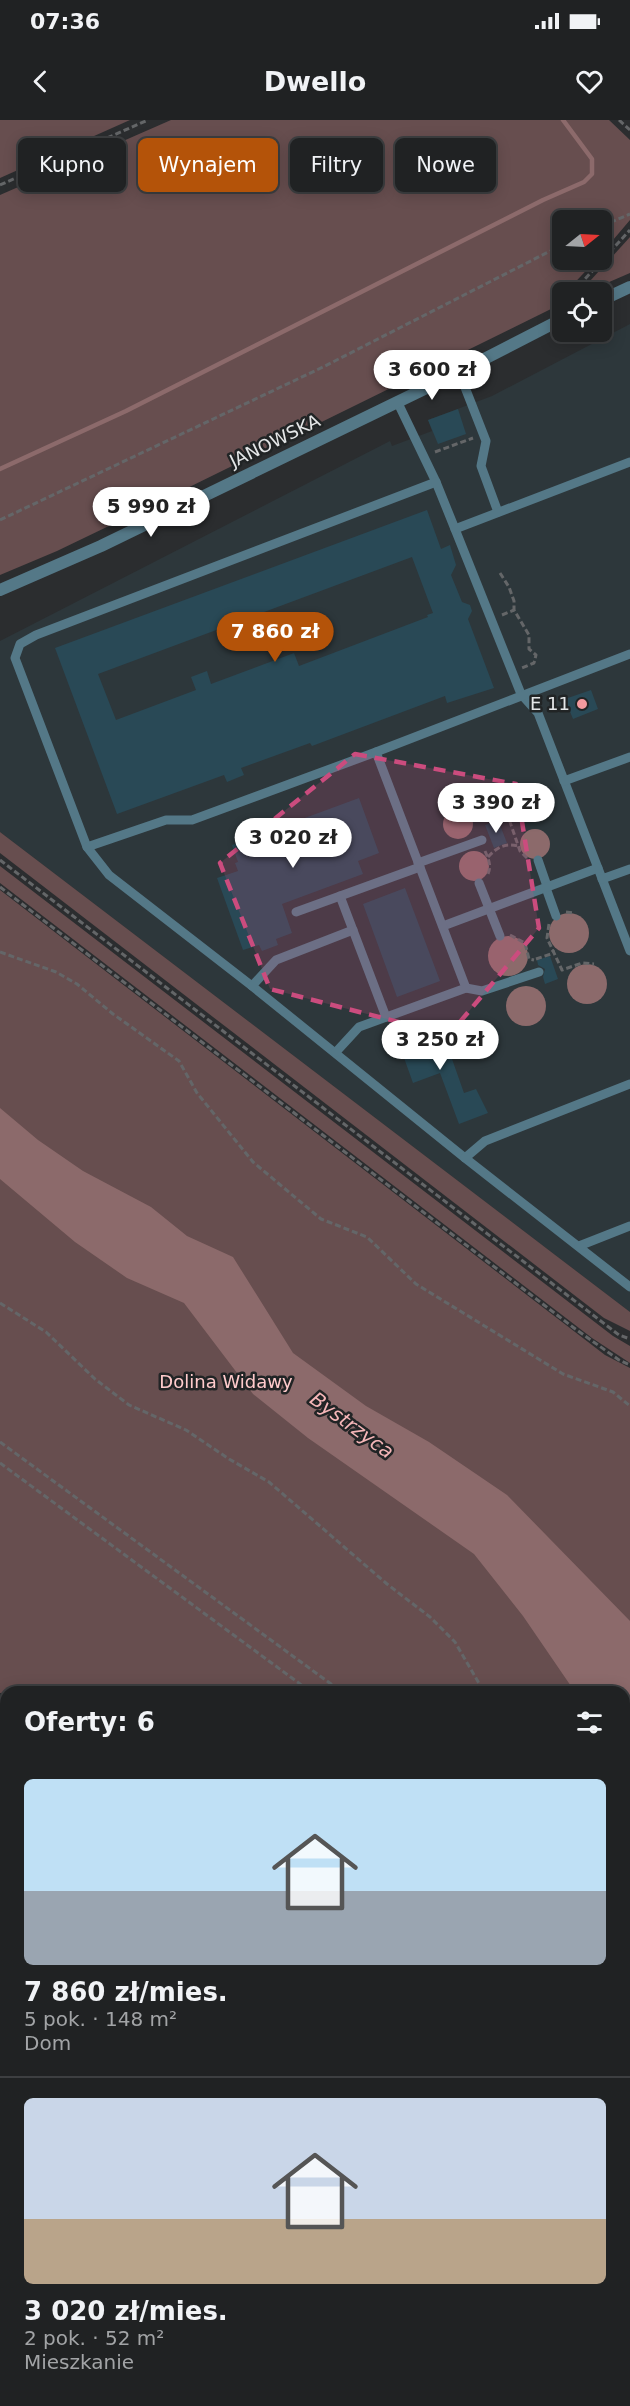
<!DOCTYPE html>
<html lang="pl">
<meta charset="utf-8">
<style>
:root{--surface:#202223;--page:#2d2f30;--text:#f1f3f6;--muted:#a2a4a6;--line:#3d3f41;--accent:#b45309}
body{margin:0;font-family:"DejaVu Sans",sans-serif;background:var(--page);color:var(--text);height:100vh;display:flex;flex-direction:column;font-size:22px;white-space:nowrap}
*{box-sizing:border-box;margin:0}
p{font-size:20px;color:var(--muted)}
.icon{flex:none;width:33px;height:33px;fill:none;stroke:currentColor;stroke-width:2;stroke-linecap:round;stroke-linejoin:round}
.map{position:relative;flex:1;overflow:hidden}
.details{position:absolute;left:0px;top:1566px;width:630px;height:720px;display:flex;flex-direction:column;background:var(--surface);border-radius:18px 18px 0 0;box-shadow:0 3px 15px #0003,0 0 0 2px var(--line)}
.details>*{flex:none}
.top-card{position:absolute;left:18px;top:18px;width:594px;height:54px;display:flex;gap:12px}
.needle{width:39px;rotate:72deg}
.tools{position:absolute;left:552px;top:90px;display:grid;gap:12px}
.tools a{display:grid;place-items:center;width:60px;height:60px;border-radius:9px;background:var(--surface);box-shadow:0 3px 15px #0003,0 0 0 2px var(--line);font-size:30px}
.price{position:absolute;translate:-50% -51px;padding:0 14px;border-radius:21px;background:#fff;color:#222;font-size:20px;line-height:39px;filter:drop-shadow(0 2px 3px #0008)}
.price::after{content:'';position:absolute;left:50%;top:36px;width:18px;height:14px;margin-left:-9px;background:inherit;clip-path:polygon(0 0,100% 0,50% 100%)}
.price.selected{background:var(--accent);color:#fff}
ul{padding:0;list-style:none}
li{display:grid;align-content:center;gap:12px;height:318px;padding:0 24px}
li+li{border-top:2px solid var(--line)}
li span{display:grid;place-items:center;height:186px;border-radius:9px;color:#555}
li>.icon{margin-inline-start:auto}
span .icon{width:108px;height:108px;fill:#fffc;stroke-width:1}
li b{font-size:26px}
h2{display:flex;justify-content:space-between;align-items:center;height:72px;padding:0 24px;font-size:26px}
.tag{padding:0 21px;border-radius:9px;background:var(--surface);box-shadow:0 3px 15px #0003,0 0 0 2px var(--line);font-size:21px;line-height:54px}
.tag.selected{background:var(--accent);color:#fff}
.status{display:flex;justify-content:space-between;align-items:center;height:42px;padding:0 30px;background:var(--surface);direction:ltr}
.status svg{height:16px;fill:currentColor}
header{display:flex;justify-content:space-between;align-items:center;height:78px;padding:0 24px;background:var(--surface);font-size:27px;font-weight:800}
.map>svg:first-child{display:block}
.built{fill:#2d373b}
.green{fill:#674e4f}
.water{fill:#8c6a6b}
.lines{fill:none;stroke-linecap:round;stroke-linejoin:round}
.stream{stroke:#8c6a6b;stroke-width:4.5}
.building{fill:#294956;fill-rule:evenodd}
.path{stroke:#646668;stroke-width:3;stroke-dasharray:6 3;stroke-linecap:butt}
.service{stroke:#547887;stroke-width:9}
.minor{stroke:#547887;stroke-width:12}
.marked{fill:#cb4c7e;fill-opacity:0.2;stroke:#cb4c7e;stroke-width:4.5;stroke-dasharray:12 8;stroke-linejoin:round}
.poi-dot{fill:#f49a9f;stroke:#212425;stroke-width:2}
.labels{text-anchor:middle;stroke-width:5;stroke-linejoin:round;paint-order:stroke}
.street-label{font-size:18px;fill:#e5e7e8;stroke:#212425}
.poi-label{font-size:18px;fill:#e5e7e8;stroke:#212425;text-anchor:end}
.park-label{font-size:18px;fill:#ffcbcc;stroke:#212425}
.water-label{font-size:20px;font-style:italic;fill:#f5b6b8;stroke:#212425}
</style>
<div class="status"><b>07:36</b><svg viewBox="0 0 49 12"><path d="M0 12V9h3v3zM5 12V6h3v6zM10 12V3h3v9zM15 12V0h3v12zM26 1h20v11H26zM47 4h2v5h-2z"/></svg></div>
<header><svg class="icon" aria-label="back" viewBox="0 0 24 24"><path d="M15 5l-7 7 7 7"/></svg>Dwello<svg class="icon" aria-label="heart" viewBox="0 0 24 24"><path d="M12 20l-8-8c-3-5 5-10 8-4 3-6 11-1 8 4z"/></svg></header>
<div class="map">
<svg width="630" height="2286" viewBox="0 0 630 2286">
<rect width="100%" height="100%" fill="#2b2d2f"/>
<!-- built -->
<path class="built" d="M630 204V1192L0 712V521L390 321 392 326 432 311 428 300 492 276Z"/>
<!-- green -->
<g class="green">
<path d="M0 0H130L0 58Z"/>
<path d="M171 0H609L630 20V100L602 133V100H562V140H596L566 172H562V176L551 189 167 378 57 431 0 455V75Z"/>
<path d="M630 117V153L586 172H580Z"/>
<path d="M0 712 630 1192V1211L604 1198 0 733Z"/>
<path d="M0 746 613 1216 630 1226V1243L592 1218 0 763Z"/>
<path d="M0 770 605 1235 630 1248V2286H44L57 2280H624V1572H97L92 1568 0 1573Z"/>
<path d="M0 1740H6V2024L0 2015Z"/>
</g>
<!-- water -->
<g class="water">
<circle cx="519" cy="681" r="16"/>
<circle cx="458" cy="704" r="15"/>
<circle cx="535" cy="724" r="15"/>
<circle cx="474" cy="746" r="15"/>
<circle cx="569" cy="813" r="20"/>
<circle cx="508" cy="836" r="20"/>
<circle cx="587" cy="864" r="20"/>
<circle cx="526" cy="886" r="20"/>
<path d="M0 988 38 1020 83 1051 151 1087 187 1116 233 1137 293 1233 366 1286 429 1322 507 1375 630 1501V1657L624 1648V1572H575L523 1496 474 1434 308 1318 253 1274 184 1183 127 1158 75 1122 0 1059Z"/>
</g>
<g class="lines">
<!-- stream -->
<g class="stream">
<path d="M0 349 126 291 543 80 584 62 592 54V39L563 0"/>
<path d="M624 1674 630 1671"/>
<path d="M195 2281V2280"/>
</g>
</g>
<!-- building -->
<g class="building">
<path d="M458 289 466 314 438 324 428 300Z"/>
<path d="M427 390 441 429 450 425 456 445 451 455 462 482 470 485 472 491 468 499 494 568 447 583 445 576 312 626 310 623 241 648 244 655 227 662 224 655 117 694 55 528ZM412 437 433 493 427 495 428 497 299 546 294 533 211 564 207 551 191 557 196 570 116 600 98 554Z"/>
<path d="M591 570 598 589 573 599 565 579Z"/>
<path d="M359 678 379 733 358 741 363 754 282 784 292 813 276 819 278 825 262 831 259 825 243 830 217 758 238 751 235 743 238 742 232 725Z"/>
<path d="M498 700 507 723 494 728 485 705Z"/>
<path d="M405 768 440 861 397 877 363 784Z"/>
<path d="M550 836 558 859 545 864 543 857 545 849 538 845 537 840Z"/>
<path d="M440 905 464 973 476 969 488 993 459 1004 440 953 413 963 398 921Z"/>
</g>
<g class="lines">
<!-- path -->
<g class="path">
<path d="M619 0 630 10"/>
<path d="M0 65 148 0"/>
<path d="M602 106 630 94"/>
<path d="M573 172 630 110"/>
<path d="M435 332 473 318"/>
<path d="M0 400 323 247 562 125"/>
<path d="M500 453 509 467 514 481V490L529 515V529L536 535 534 543 522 548"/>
<path d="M502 495 514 490"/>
<path d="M485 731C489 740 492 747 487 756"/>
<path d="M488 737C497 727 505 723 518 726"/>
<path d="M527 738 520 731 510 702 531 693"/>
<path d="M0 740 541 1155 619 1215 630 1219"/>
<path d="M0 767 574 1208 619 1240 630 1245"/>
<path d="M566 792 575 793"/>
<path d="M549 804 547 818 562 850 582 843 594 844"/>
<path d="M510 815 525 823 529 839 534 840"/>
<path d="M0 832 56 852 77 864 113 894 179 941 197 973 253 1042 321 1099 367 1117 416 1164 563 1254 613 1272 630 1286"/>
<path d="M536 839 551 834 554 830"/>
<path d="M0 1183 46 1212 95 1259 129 1285 186 1310 229 1339 269 1362 387 1464 430 1497 455 1522 484 1572"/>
<path d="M0 1322 342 1572"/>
<path d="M0 1343 311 1572"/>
<path d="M0 1592 6 1593"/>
<path d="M624 1769 630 1772"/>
<path d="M624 1788 630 1791"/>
<path d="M624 2057 630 2055"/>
<path d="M339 2286 352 2280"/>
</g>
<!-- service -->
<g class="service">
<path d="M459 252 486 321 481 346 498 392"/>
<path d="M397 281 436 362 36 515 20 524 15 538 87 727 109 755 252 866 465 1038 630 1167"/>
<path d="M630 342 455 409 521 574 538 593 630 831"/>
<path d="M436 362 455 409"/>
<path d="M564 661 630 637"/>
<path d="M87 727 166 700H192L376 632"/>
<path d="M538 740 547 766"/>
<path d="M418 743 482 720"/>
<path d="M602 759 630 749"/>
<path d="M479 763 500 816"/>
<path d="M546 768 556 796"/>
<path d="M340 776 386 897"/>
<path d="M296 792 420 747"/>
<path d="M443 806 598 748"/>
<path d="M252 866 276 840 353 810"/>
<path d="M466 868 482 871 539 852"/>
<path d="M336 932 359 907 466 868 376 632 630 534"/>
<path d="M465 1038 485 1021 630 964"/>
<path d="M579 1126 630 1106"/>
</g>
<!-- minor -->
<g class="minor">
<path d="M602 180 630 167"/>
<path d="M0 470 101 426 451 256 562 199"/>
</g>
</g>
<!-- marked area -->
<path class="marked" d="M355 634 516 664 539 808 449 915 270 869 220 743Z"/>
<!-- markers -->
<circle class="poi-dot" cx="582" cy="584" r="6"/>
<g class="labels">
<!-- street labels -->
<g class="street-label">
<text transform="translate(275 321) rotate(-26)" y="6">JANOWSKA</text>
</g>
<!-- poi labels -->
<g class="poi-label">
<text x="570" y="590">E 11</text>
</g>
<!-- park labels -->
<g class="park-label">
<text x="226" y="1268">Dolina Widawy</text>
</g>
<!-- water labels -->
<g class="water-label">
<text transform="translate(352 1305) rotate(36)" y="7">Bystrzyca</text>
</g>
</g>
</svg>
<div class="tools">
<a><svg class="needle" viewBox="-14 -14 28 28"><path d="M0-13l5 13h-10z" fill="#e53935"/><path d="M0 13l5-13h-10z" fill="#a2a4a6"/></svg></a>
<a><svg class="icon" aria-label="locate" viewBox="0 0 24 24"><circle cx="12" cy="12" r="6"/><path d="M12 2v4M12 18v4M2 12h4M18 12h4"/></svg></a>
</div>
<b class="price" style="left:432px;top:281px">3 600 zł</b>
<b class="price" style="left:151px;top:418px">5 990 zł</b>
<b class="price selected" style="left:275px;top:543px">7 860 zł</b>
<b class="price" style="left:496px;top:714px">3 390 zł</b>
<b class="price" style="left:293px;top:749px">3 020 zł</b>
<b class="price" style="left:440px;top:951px">3 250 zł</b>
<div class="top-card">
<a class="tag">Kupno</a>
<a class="tag selected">Wynajem</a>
<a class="tag">Filtry</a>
<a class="tag">Nowe</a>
</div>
<section class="details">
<h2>Oferty: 6<svg class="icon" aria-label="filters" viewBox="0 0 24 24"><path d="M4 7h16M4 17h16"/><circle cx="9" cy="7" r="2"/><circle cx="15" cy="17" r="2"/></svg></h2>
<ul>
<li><span style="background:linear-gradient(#bfe0f5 60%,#9aa5b1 0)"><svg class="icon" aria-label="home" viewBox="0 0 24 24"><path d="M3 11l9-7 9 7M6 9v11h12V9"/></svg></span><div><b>7 860 zł/mies.</b><p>5 pok. · 148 m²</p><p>Dom</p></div></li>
<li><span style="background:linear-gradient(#c9d6e8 65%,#b9a48a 0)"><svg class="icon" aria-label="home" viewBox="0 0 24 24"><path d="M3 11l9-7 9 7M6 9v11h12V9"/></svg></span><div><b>3 020 zł/mies.</b><p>2 pok. · 52 m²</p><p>Mieszkanie</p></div></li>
</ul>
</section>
</div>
